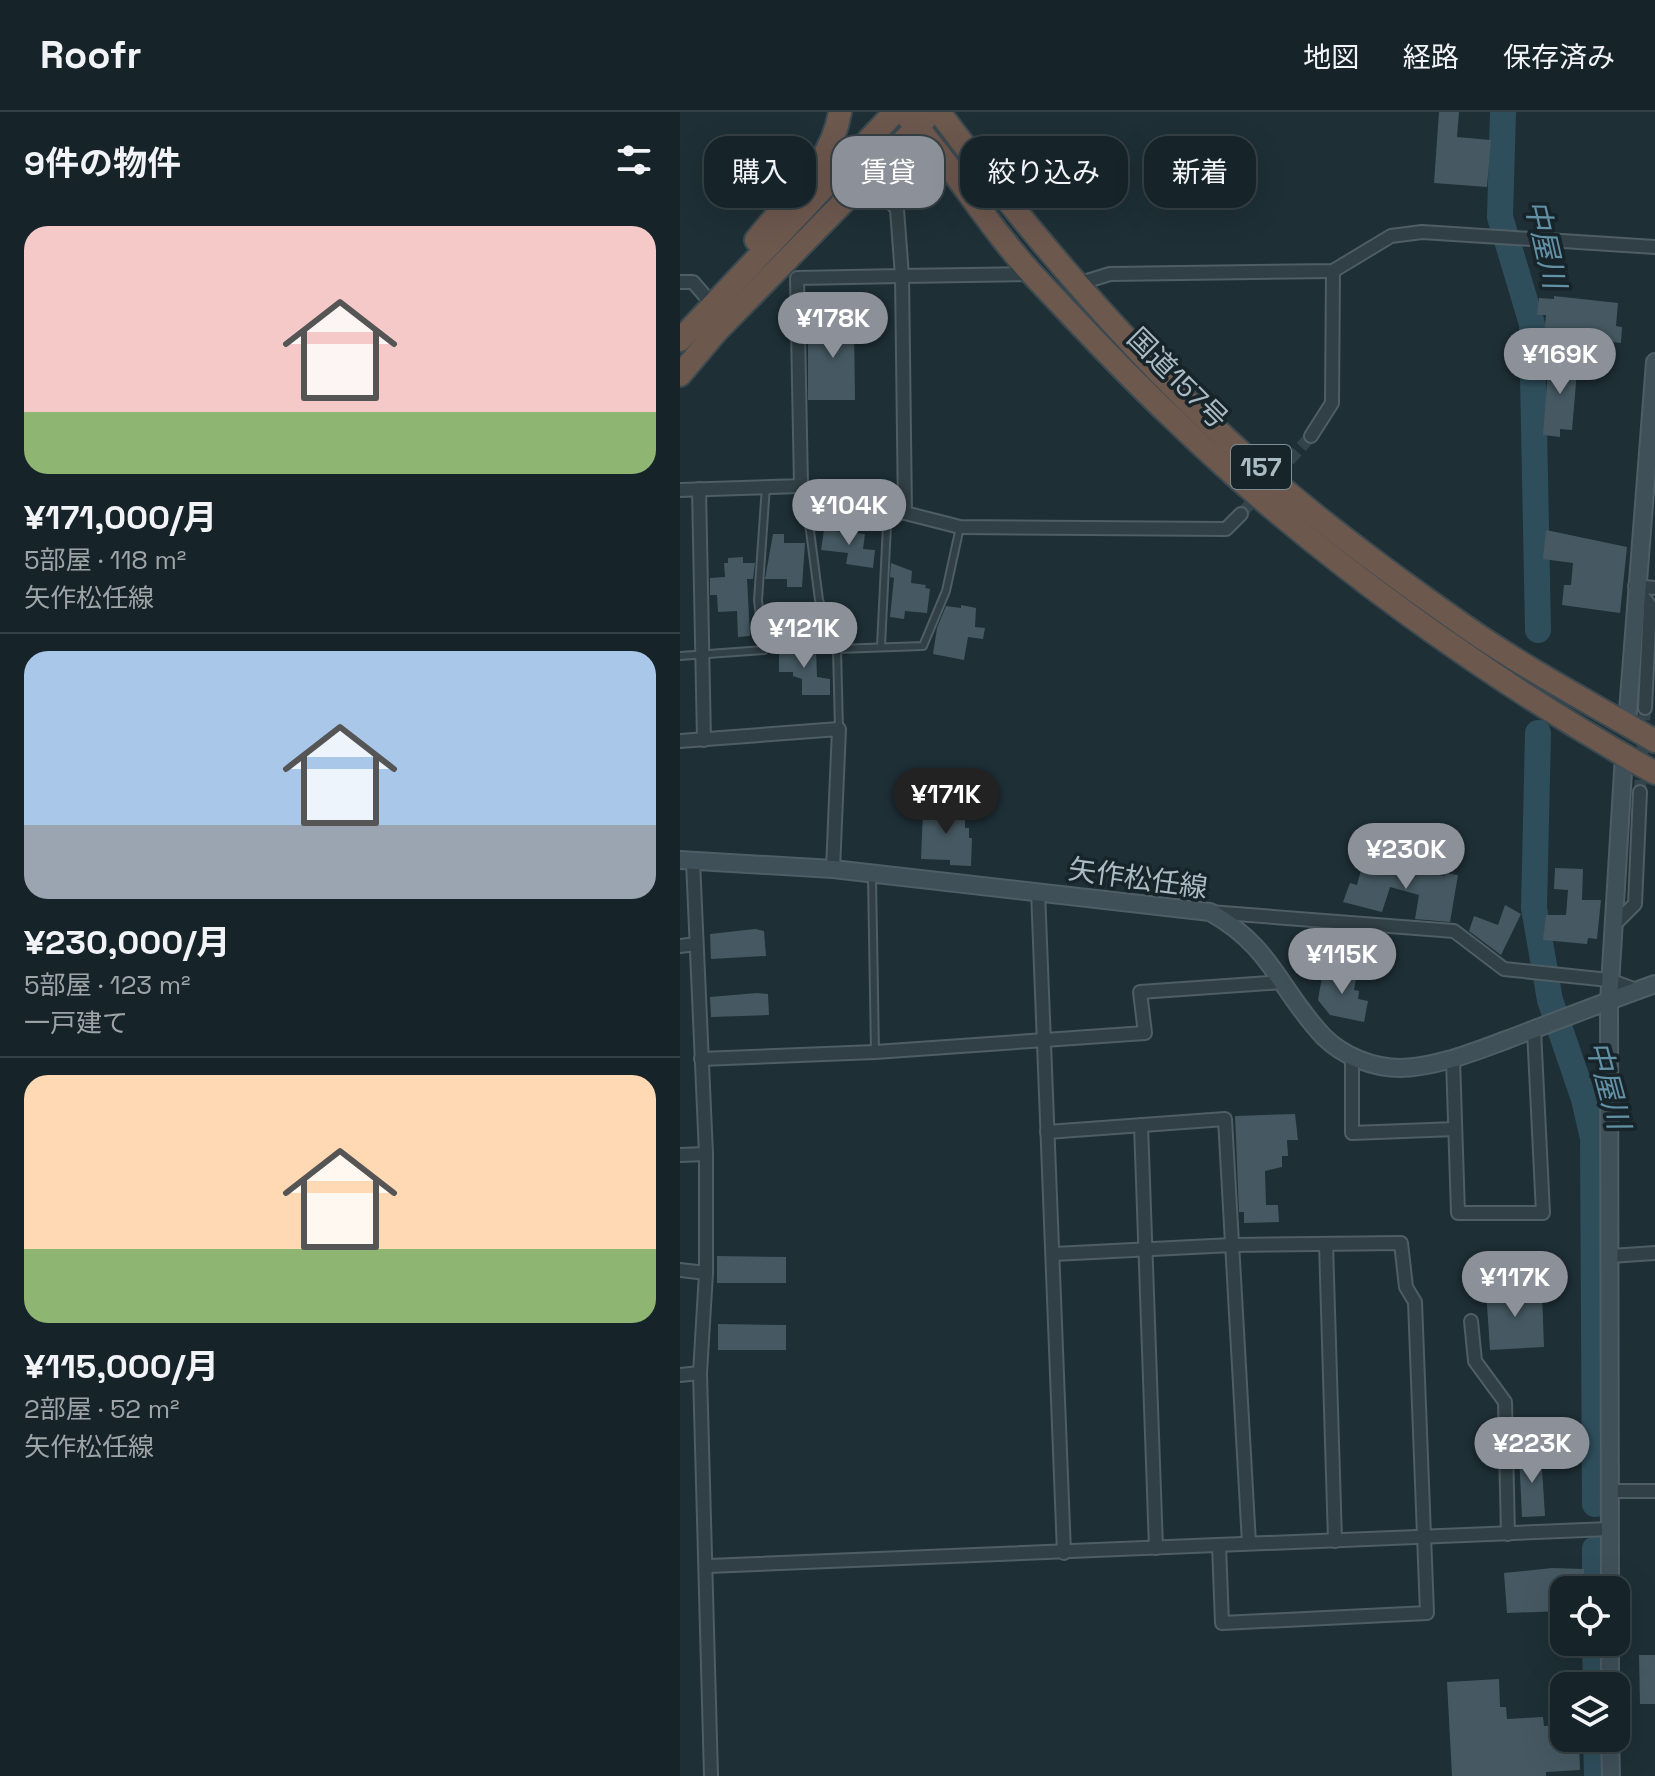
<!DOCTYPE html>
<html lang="ja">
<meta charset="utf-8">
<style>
:root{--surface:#162328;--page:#232f34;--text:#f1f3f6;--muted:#9ea4a8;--line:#354045;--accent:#8c9099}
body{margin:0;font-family:"Space Grotesk","Noto Sans JP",sans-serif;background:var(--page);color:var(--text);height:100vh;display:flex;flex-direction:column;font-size:30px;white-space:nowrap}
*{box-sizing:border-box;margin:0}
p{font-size:26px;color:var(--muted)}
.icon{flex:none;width:44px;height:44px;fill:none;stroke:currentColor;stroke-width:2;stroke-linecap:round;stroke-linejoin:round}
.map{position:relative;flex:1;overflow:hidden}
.side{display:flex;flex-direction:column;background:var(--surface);width:680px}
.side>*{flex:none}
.top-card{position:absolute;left:24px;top:24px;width:760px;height:72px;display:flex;gap:16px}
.fabs{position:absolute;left:870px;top:1464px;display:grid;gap:16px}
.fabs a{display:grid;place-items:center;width:80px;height:80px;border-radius:16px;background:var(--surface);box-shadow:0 8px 32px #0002,0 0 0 2px var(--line);font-size:40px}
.price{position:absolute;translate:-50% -68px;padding:0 18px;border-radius:28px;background:var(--accent);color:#fff;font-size:26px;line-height:52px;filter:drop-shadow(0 2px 4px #0008)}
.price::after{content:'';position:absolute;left:50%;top:48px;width:24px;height:18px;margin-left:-12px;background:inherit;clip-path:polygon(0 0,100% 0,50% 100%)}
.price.selected{background:#222;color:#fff}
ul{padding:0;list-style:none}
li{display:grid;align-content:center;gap:16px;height:424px;padding:0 24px}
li+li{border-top:2px solid var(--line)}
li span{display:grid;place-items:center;height:248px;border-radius:24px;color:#555}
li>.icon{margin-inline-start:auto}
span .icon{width:144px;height:144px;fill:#fffc;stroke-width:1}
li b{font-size:34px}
h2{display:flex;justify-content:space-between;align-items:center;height:96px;padding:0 24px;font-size:34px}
.tag{padding:0 28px;border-radius:24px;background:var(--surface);box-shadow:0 8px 32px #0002,0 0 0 2px var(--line);font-size:28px;line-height:72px}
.tag.selected{background:var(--accent);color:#fff}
header{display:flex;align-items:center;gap:48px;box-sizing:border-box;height:112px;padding:0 40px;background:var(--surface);border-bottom:2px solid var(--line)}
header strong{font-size:38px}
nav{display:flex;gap:44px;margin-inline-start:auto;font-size:28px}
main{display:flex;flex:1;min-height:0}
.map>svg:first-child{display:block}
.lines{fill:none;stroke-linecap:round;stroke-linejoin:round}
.river{stroke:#2f4e5c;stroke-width:26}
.building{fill:#465962}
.street-tunnel{stroke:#33444b;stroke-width:12;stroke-dasharray:12 6;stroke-linecap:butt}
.lane-casing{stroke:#4f5d65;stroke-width:10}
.street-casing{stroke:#4f5d65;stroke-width:16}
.secondary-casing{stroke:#4f5d65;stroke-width:20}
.highway-casing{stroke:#3c4a50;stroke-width:26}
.lane{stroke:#314046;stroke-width:6}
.street{stroke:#314046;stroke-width:12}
.secondary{stroke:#3f5059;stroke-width:16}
.highway{stroke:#6d584e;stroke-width:22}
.labels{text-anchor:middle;stroke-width:7;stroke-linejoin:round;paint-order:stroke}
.shield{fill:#17242a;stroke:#7f8e96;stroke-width:2}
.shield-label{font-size:26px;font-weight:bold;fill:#abbbc4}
.street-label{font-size:28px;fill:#abbbc4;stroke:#17242a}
.water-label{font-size:30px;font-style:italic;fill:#6291a5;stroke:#17242a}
</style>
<header>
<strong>Roofr</strong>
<nav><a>地図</a><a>経路</a><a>保存済み</a></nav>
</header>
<main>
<section class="side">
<h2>9件の物件<svg class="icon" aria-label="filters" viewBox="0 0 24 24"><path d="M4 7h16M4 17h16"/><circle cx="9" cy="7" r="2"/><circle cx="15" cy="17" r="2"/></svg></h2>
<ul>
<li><span style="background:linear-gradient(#f6c9c9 75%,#8fb573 0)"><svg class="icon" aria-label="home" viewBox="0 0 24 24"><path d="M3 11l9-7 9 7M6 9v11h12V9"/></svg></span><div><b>¥171,000/月</b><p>5部屋 · 118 m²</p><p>矢作松任線</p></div></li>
<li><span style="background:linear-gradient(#a9c7e8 70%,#9aa5b1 0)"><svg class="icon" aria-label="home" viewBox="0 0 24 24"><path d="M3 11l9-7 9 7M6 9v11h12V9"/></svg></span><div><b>¥230,000/月</b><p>5部屋 · 123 m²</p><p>一戸建て</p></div></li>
<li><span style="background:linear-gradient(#ffd9b3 70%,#8fb573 0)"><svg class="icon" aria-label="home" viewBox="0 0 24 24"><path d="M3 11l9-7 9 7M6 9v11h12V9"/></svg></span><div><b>¥115,000/月</b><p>2部屋 · 52 m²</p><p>矢作松任線</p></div></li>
</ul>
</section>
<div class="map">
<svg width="975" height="1664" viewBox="0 0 975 1664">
<rect width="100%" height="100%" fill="#1e2f36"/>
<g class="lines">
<!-- river -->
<g class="river">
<path d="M823 0 820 105 852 212 858 518"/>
<path d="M858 621 854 796 870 888 904 987 913 1026 915 1392"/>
<path d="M915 1437V1478"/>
<path d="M915 1530 916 1574"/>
<path d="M916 1626 917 1664"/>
</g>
</g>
<!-- building -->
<g class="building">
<path d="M759 0H779L777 25 811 28 807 75 754 71Z"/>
<path d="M874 184 938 191 936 214 942 215 941 231 864 223 866 203H857L859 186 874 187Z"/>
<path d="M164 202 186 203 185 215H174L175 288H128V215L164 213Z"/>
<path d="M869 245 898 247 892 318 880 317V325L863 323Z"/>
<path d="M141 371 177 374 175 387 184 388 182 402 132 394V374L140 375Z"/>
<path d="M144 418 185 422 183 437 195 438 193 456 166 452 168 441 141 438Z"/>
<path d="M866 418 947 435 940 501 882 493 884 473H891L893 451 863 447Z"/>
<path d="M93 422H104V431H125L122 475H107V467H85Z"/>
<path d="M63 445V451H75L73 467H67L70 524 58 525 57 499 38 500 37 483H30V466L45 465 44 451H48V446Z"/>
<path d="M211 451 232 459 231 471 246 473 245 476 250 477 247 501 225 499 224 507 210 505 214 466 210 465Z"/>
<path d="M281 493 296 496 295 515 305 516 303 527 288 525 284 548 253 542 257 516 266 494 281 496Z"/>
<path d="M99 536H136L137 565 150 567V583H122V567L113 564V560H99Z"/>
<path d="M250 695 285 696V716H289V726H292L291 754 270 753V748L241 747 243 698 250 699Z"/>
<path d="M682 754 707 761 708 755 765 764V761L778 763 770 810 735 807 739 783 710 775 702 800 663 790 670 771 677 773Z"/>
<path d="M875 756 903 757 902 788H921L917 827 908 826 907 832 863 828 866 803H886L888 778 874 777Z"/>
<path d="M825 793 841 802 821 843 789 819 794 804 818 813Z"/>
<path d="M75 817 84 819 86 844 31 847 30 822Z"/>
<path d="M653 856 677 861 674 878 679 879 678 887 688 889 684 910 650 903 638 888 642 865 651 867Z"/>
<path d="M77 881 88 882 89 903 31 905 30 885Z"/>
<path d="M615 1002 618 1028H607L608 1044H602V1055L585 1059 586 1093H598L599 1110 564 1111V1100H559L555 1004Z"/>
<path d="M37 1144 106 1145V1171H37Z"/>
<path d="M858 1176 862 1182 864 1235 810 1238 806 1178Z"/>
<path d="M38 1212 106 1213V1238H38Z"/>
<path d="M861 1341 865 1404 842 1405 839 1342Z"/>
<path d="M872 1456 904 1457 905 1478H884V1499L827 1501 824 1461Z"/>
<path d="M959 1543H975V1592H960Z"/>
<path d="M819 1567 820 1595H826L827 1607 863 1605 864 1614 884 1613V1626H899L900 1658 866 1660V1664H772L767 1570Z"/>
</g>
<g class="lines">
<!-- street-tunnel -->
<g class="street-tunnel">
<path d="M561 402 631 324"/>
<path d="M960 680 965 596"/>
</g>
<!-- lane casing -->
<g class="lane-casing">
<g id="lane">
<path d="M121 374 129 411 207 413 225 401"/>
<path d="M129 411 139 488 157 537"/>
<path d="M201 534 207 413"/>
<path d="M0 544 84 538 78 488 86 374"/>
<path d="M159 617 157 537 243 534 266 479 280 415"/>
<path d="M192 764 195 940"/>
</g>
</g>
<!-- street casing -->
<g class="street-casing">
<g id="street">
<path d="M352 162 222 164 225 401 280 415 546 417 561 402"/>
<path d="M0 170H13L32 192"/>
<path d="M397 172 430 162 653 159 711 124 742 120 975 135"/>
<path d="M631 324 652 291 653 159"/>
<path d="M19 377 24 628"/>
<path d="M0 378 121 374 117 166 222 164 217 97 188 66"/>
<path d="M955 474 975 476"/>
<path d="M957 476 970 494 965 596"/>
<path d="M0 629 159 617 153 757"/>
<path d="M13 749 26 1042V1161L20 1261 31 1664"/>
<path d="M358 779 384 1441"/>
<path d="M530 800 774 819 824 857 929 868 959 879"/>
<path d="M934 813 955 792 960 680"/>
<path d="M0 834 16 832"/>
<path d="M672 944V1021L775 1017"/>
<path d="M21 947 195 940 465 921 460 880 603 870"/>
<path d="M773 947 778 1101H863L854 918"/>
<path d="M461 1013 476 1436"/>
<path d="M367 1020 545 1007 569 1431"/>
<path d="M0 1043 26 1042"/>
<path d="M646 1132 655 1429"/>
<path d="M374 1142 552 1133 721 1131 726 1175 735 1190 747 1501 542 1511 539 1433"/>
<path d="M930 1144 975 1141"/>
<path d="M0 1158 26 1161"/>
<path d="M791 1209 795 1249 825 1290 828 1422"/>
<path d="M0 1263 20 1261"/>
<path d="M929 1379H975"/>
<path d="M28 1454 929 1417"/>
</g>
</g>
<!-- secondary casing -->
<g class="secondary-casing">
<g id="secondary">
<path d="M947 612 975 250"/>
<path d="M0 748 153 757 530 800C593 835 599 878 644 925 663 944 693 956 721 956 757 955 793 940 826 928 876 909 925 890 975 872"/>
<path d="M930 1478 929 890 944 643"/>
<path d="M930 1530V1574"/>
<path d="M930 1626 931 1664"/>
</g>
</g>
<!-- highway casing -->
<g class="highway-casing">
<g id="highway">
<path d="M223 0C272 51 307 114 355 165 402 215 449 265 499 312 635 443 810 568 975 661"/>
<path d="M259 0C347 118 442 230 550 330 622 397 703 457 783 513 844 556 911 591 975 629"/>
<path d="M76 128C107 88 152 52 160 0"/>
<path d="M0 228 215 0"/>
<path d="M0 263 37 219 245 7"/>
</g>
</g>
<!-- lane -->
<use href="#lane" class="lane"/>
<!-- street -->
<use href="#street" class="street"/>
<!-- secondary -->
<use href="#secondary" class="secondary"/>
<!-- highway -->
<use href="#highway" class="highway"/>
</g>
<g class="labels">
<!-- shield labels -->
<rect class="shield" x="551" y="333" width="60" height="44" rx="6"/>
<g class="shield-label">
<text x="581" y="364">157</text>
</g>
<!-- street labels -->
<g class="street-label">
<text transform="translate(498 266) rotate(45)" y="10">国道157号</text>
<text transform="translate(458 766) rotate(8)" y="10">矢作松任線</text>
</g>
<!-- water labels -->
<g class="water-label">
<text transform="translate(865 132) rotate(77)" y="10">中屋川</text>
<text transform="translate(928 973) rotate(75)" y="10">中屋川</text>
</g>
</g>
</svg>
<div class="fabs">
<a><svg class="icon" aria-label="locate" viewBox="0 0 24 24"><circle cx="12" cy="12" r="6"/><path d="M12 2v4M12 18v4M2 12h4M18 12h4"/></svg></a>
<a><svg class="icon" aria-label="layers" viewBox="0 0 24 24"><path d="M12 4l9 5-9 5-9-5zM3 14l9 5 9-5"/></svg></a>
</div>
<b class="price" style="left:153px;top:248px">¥178K</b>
<b class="price" style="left:880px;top:284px">¥169K</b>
<b class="price" style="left:169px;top:435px">¥104K</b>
<b class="price" style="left:124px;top:558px">¥121K</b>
<b class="price selected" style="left:266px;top:724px">¥171K</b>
<b class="price" style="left:726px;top:779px">¥230K</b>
<b class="price" style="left:662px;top:884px">¥115K</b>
<b class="price" style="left:835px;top:1207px">¥117K</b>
<b class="price" style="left:852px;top:1373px">¥223K</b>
<div class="top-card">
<a class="tag">購入</a>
<a class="tag selected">賃貸</a>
<a class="tag">絞り込み</a>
<a class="tag">新着</a>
</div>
</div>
</main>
